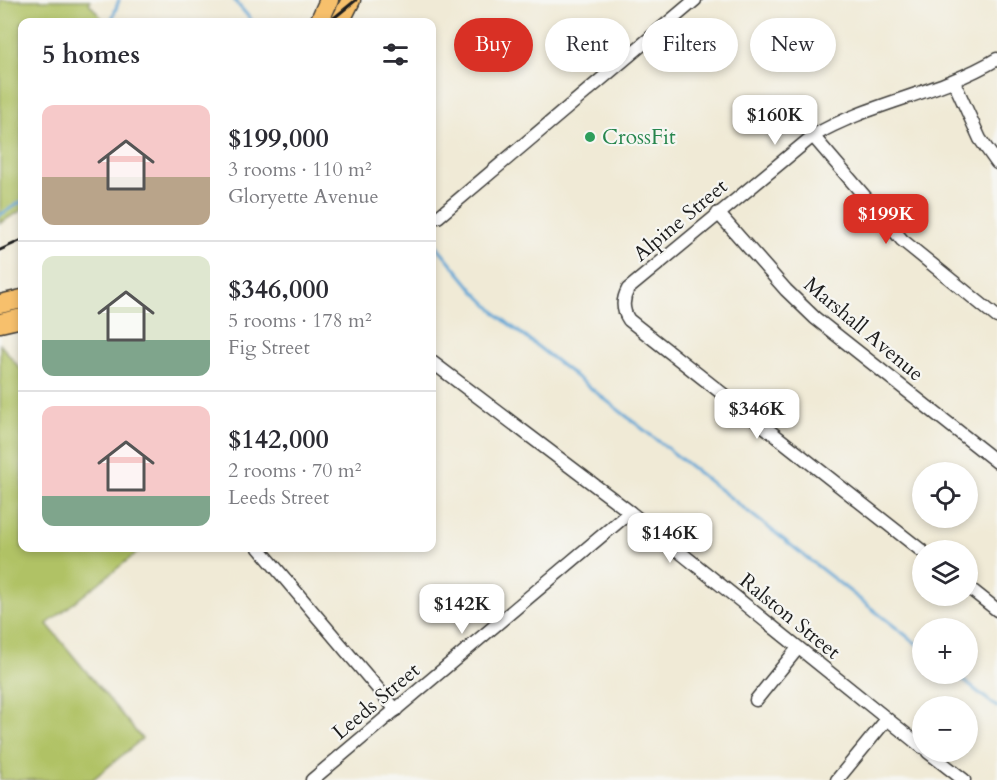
<!DOCTYPE html>
<meta charset="utf-8">
<style>
:root{--surface:#fff;--page:#f7f7f7;--text:#2b2b33;--muted:#7c7c81;--line:#e1e1e2;--accent:#d93025}
body{margin:0;font-family:Cardo,serif;background:var(--page);color:var(--text);height:100vh;display:flex;flex-direction:column;font-size:22px;white-space:nowrap}
*{box-sizing:border-box;margin:0}
p{font-size:20px;color:var(--muted)}
.icon{flex:none;width:33px;height:33px;fill:none;stroke:currentColor;stroke-width:2;stroke-linecap:round;stroke-linejoin:round}
.map{position:relative;flex:1;overflow:hidden}
.sheet{position:absolute;left:18px;top:18px;width:418px;height:534px;display:flex;flex-direction:column;background:var(--surface);border-radius:12px;box-shadow:0 3px 9px #0003}
.sheet>*{flex:none}
.guide{position:absolute;left:454px;top:18px;width:452px;height:54px;display:flex;gap:12px}
.controls{position:absolute;left:912px;top:462px;display:grid;gap:12px}
.controls a{display:grid;place-items:center;width:66px;height:66px;border-radius:50%;background:var(--surface);box-shadow:0 3px 9px #0003;font-size:30px}
.price{position:absolute;translate:-50% -51px;padding:0 14px;border-radius:12px;background:#fff;color:#222;font-size:20px;line-height:39px;filter:drop-shadow(0 2px 3px #0008)}
.price::after{content:'';position:absolute;left:50%;top:36px;width:18px;height:14px;margin-left:-9px;background:inherit;clip-path:polygon(0 0,100% 0,50% 100%)}
.price.on{background:var(--accent);color:#fff}
ul{padding:0;list-style:none}
li{display:flex;align-items:center;gap:18px;height:150px;padding:0 24px}
li+li{border-top:2px solid var(--line)}
li span{display:grid;place-items:center;flex:none;width:168px;height:120px;border-radius:12px;color:#555}
li>.icon{margin-inline-start:auto}
span .icon{width:72px;height:72px;fill:#fffc;stroke-width:1}
li b{font-size:26px}
h2{display:flex;justify-content:space-between;align-items:center;height:72px;padding:0 24px;font-size:26px}
.chip{padding:0 21px;border-radius:27px;background:var(--surface);box-shadow:0 3px 9px #0003;font-size:21px;line-height:54px}
.chip.on{background:var(--accent);color:#fff}
.map>svg:first-child{display:block}
.green{fill:#b0c265;stroke:#666f40;stroke-width:1.5}
.lines{fill:none;stroke-linecap:round;stroke-linejoin:round}
.stream{stroke:#5fa4d4;stroke-width:3}
.street-casing{stroke:#3c3b38;stroke-width:15}
.primary-casing{stroke:#3c3b38;stroke-width:21}
.street{stroke:#fff;stroke-width:12}
.primary{stroke:#f7c06c;stroke-width:18}
.rail{stroke:#1c1c1c;stroke-width:3}
.leisure-dot{fill:#2e9e5b;stroke:#f6f6f2;stroke-width:2}
.labels{text-anchor:middle;stroke-width:4.5;stroke-linejoin:round;paint-order:stroke}
.leisure-label{font-size:21px;fill:#27864d;stroke:#f6f6f2;text-anchor:start}
.street-label{font-size:21px;fill:#1c1c1c;stroke:#f6f6f2}
</style>
<div class="map">
<svg width="997" height="780" viewBox="0 0 997 780">
<rect width="100%" height="100%" fill="#f6f6f2"/>
<filter id="ink" filterUnits="userSpaceOnUse"><feTurbulence type="fractalNoise" baseFrequency=".0167" numOctaves="2"/><feDisplacementMap in="SourceGraphic" scale="12" xChannelSelector="R" yChannelSelector="G"/><feConvolveMatrix kernelMatrix="1 2 1 2 8 2 1 2 1" color-interpolation-filters="sRGB"/></filter>
<filter id="wash" filterUnits="userSpaceOnUse"><feTurbulence type="fractalNoise" baseFrequency=".008" numOctaves="4" result="noise"/><feDisplacementMap in="SourceGraphic" scale="24" xChannelSelector="R" yChannelSelector="G"/><feGaussianBlur stdDeviation="1.35" result="paint"/><feColorMatrix in="noise" values="0 0 0 0 0 0 0 0 0 0 0 0 0 0 0 0 0 1.4 0 .05"/><feComposite in="paint" operator="in"/></filter>
<g filter="url(#wash)">
<rect width="100%" height="100%" fill="#f0ead6"/>
<!-- green -->
<g class="green">
<path d="M0 0H90L89 3 105 22H22V210L0 223Z"/>
<path d="M0 344 22 371V548H143L47 624 142 739 92 780H0Z"/>
</g>
<g class="lines">
<!-- stream -->
<g class="stream">
<path d="M234 0 253 22"/>
<path d="M111 22 119 0"/>
<path d="M0 215 22 201"/>
<path d="M432 240 475 292 500 317 922 648"/>
<path d="M955 674 997 707"/>
</g>
</g>
</g>
<g filter="url(#ink)">
<g class="lines">
<!-- street casing -->
<g class="street-casing">
<g id="street">
<path d="M954 82 980 139 997 163"/>
<path d="M813 136 902 240 997 317"/>
<path d="M718 213 786 290 815 318 997 462"/>
<path d="M438 217 695 0"/>
<path d="M432 362 630 512 922 747"/>
<path d="M259 548 396 710"/>
<path d="M922 551 629 320C622 310 622 300 628 289L813 136C871 102 939 94 997 59"/>
<path d="M968 587 997 610"/>
<path d="M756 700 798 648"/>
<path d="M928 752 964 780"/>
<path d="M312 780 630 512"/>
<path d="M837 780 887 719"/>
</g>
</g>
<!-- primary casing -->
<g class="primary-casing">
<g id="primary">
<path d="M319 22 329 0"/>
<path d="M340 22 351 0"/>
<path d="M0 304 22 299"/>
<path d="M0 323 22 318"/>
</g>
</g>
<!-- street -->
<use href="#street" class="street"/>
<!-- primary -->
<use href="#primary" class="primary"/>
<!-- rail -->
<g class="rail">
<path d="M329 22 356 0"/>
<path d="M0 250 22 240"/>
</g>
</g>
</g>
<!-- markers -->
<circle class="leisure-dot" cx="590" cy="137" r="6"/>
<g class="labels">
<!-- leisure labels -->
<g class="leisure-label">
<text x="602" y="144">CrossFit</text>
</g>
<!-- street labels -->
<g class="street-label">
<text transform="translate(680 220) rotate(-40)" y="7">Alpine Street</text>
<text transform="translate(864 329) rotate(40)" y="7">Marshall Avenue</text>
<text transform="translate(790 616) rotate(39)" y="7">Ralston Street</text>
<text transform="translate(376 701) rotate(-40)" y="7">Leeds Street</text>
</g>
</g>
</svg>
<div class="controls">
<a><svg class="icon" aria-label="locate" viewBox="0 0 24 24"><circle cx="12" cy="12" r="6"/><path d="M12 2v4M12 18v4M2 12h4M18 12h4"/></svg></a>
<a><svg class="icon" aria-label="layers" viewBox="0 0 24 24"><path d="M12 4l9 5-9 5-9-5zM3 14l9 5 9-5"/></svg></a>
<a>+</a>
<a>−</a>
</div>
<b class="price" style="left:775px;top:146px">$160K</b>
<b class="price on" style="left:886px;top:245px">$199K</b>
<b class="price" style="left:757px;top:440px">$346K</b>
<b class="price" style="left:670px;top:564px">$146K</b>
<b class="price" style="left:462px;top:635px">$142K</b>
<div class="guide">
<a class="chip on">Buy</a>
<a class="chip">Rent</a>
<a class="chip">Filters</a>
<a class="chip">New</a>
</div>
<section class="sheet">
<h2>5 homes<svg class="icon" aria-label="filters" viewBox="0 0 24 24"><path d="M4 7h16M4 17h16"/><circle cx="9" cy="7" r="2"/><circle cx="15" cy="17" r="2"/></svg></h2>
<ul>
<li><span style="background:linear-gradient(#f6c9c9 60%,#b9a48a 0)"><svg class="icon" aria-label="home" viewBox="0 0 24 24"><path d="M3 11l9-7 9 7M6 9v11h12V9"/></svg></span><div><b>$199,000</b><p>3 rooms · 110 m²</p><p>Gloryette Avenue</p></div></li>
<li><span style="background:linear-gradient(#dfe7d0 70%,#7fa58c 0)"><svg class="icon" aria-label="home" viewBox="0 0 24 24"><path d="M3 11l9-7 9 7M6 9v11h12V9"/></svg></span><div><b>$346,000</b><p>5 rooms · 178 m²</p><p>Fig Street</p></div></li>
<li><span style="background:linear-gradient(#f6c9c9 75%,#7fa58c 0)"><svg class="icon" aria-label="home" viewBox="0 0 24 24"><path d="M3 11l9-7 9 7M6 9v11h12V9"/></svg></span><div><b>$142,000</b><p>2 rooms · 70 m²</p><p>Leeds Street</p></div></li>
</ul>
</section>
</div>
